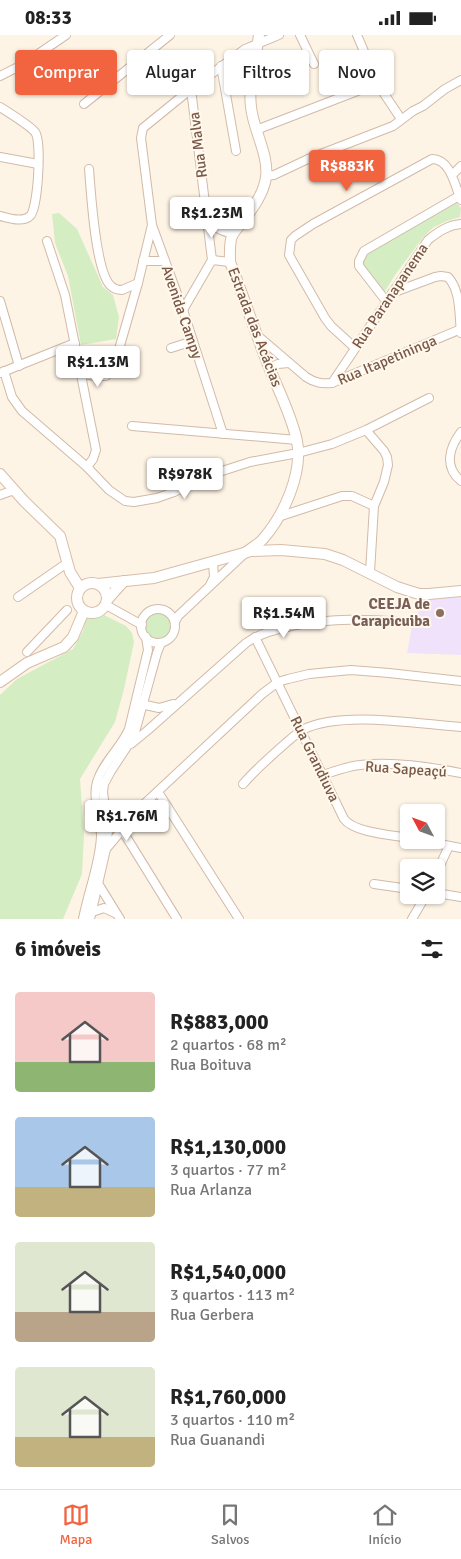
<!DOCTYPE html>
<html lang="pt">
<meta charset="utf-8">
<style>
:root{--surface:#fff;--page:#f6f6f6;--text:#222;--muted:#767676;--line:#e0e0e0;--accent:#f26440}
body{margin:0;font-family:Signika,sans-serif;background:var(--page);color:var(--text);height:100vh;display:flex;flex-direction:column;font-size:19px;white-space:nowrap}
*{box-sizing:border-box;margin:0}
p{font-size:16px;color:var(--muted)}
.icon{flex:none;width:28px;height:28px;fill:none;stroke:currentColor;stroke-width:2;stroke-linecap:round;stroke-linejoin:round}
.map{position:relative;height:884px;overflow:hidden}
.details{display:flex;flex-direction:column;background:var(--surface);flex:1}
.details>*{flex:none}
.hud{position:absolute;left:15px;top:15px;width:431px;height:45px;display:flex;gap:10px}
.needle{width:32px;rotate:311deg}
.tools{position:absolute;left:400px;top:769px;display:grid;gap:10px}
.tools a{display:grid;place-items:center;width:45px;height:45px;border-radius:5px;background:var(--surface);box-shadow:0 1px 4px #0004;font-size:25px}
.price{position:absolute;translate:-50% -42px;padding:0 11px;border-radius:5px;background:#fff;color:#222;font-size:16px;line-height:32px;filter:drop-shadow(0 1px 2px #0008)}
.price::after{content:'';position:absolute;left:50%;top:30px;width:15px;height:11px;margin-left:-8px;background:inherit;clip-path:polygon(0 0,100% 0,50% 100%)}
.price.active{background:var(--accent);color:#fff}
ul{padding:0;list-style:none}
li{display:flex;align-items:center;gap:15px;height:125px;padding:0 15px}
li span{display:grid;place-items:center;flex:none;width:140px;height:100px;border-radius:5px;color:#555}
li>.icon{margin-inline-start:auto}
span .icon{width:60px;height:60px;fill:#fffc;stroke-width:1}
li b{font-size:21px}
h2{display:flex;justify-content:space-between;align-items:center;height:60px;padding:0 15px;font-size:21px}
.tag{padding:0 18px;border-radius:5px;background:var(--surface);box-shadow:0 1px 4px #0004;font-size:18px;line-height:45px}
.tag.active{background:var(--accent);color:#fff}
.status{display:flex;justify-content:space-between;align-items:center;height:35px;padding:0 25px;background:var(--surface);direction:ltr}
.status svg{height:14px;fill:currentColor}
.dock{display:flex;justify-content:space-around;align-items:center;height:70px;border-top:1px solid var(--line);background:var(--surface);font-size:14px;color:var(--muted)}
.dock a{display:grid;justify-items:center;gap:2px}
.dock .active{color:var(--accent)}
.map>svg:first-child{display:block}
.education{fill:#f1e2fb}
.green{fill:#d5edc2}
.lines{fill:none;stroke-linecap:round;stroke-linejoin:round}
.street-casing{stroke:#d1baa9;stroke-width:10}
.secondary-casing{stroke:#d7bda9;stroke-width:12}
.street{stroke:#fff;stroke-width:8}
.secondary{stroke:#fff;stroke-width:10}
.education-dot{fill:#8d6e63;stroke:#fff8ed;stroke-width:2}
.labels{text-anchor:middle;stroke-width:4;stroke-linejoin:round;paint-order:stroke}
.street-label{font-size:15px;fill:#7a5847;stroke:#fff8ed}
.education-label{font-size:15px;font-weight:bold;fill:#785e54;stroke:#fff8ed;text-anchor:end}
</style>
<div class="status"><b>08:33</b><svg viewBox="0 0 49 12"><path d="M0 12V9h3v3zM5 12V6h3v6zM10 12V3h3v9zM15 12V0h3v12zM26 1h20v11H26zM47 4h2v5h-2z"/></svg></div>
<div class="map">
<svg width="461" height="884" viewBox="0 0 461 884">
<rect width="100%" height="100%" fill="#fef4e5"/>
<!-- education -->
<path class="education" d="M461 560V620L407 618 412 591 424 564Z"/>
<!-- green -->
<g class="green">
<path d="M456 167 461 173 460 182 447 186 434 192 424 201 395 240 384 258 361 228 363 223 388 205Z"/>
<path d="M59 178 77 194 103 252 113 260 119 282 116 304 81 310 68 241 55 208 52 179Z"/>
<path d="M98 577 126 591 132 598 134 607 124 654 115 687 80 744 84 800 82 839 63 884H0V660L17 644 73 614 83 596 87 582Z"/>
<circle cx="158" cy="591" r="13"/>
</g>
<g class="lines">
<!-- street casing -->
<g class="street-casing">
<g id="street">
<path d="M300 0 314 29"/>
<path d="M221 31 236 116"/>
<path d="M0 41 22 30 66 0"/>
<path d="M375 45 401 84"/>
<path d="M191 54 212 225"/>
<path d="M84 69 170 0"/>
<path d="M0 72C8 77 30 91 35 97 42 106 38 174 30 181 22 188 9 183 0 181"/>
<path d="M256 95 373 50 375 42 357 0"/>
<path d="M0 122 38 129"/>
<path d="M89 134C91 156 95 237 111 251 114 254 118 255 122 255L138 248"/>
<path d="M452 140 461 131"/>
<path d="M266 141 274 140 308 124 393 91 413 76 423 71 445 54 461 45"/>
<path d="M207 184C214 193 222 196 233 199"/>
<path d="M47 206 65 260 96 415 93 424 87 432"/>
<path d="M143 226H165"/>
<path d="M392 258 435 242 441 241 448 242C461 256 459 280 461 298"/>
<path d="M0 266 19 331"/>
<path d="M386 266 359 231V226L364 216 459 161"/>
<path d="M183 275 212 225 230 227"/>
<path d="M258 301 306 342C315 348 322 349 332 348L461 294"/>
<path d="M171 313 193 306"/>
<path d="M355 313 331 291 325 283 289 220 291 205 295 201 313 189 432 124C451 124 455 152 461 165"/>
<path d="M269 333 278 329 289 328"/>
<path d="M4 336 12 362 22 376 87 432 109 455 125 466 134 467 157 463 174 457 216 438 250 427 298 418 332 409 366 395 429 363"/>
<path d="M0 338 75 308"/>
<path d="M81 339 96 341H106L113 335 138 248 152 190"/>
<path d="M332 348 428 205C438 197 448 190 461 189"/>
<path d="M132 391 297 405"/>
<path d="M366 395 384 416 387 422 388 430 384 447 374 471 370 537"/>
<path d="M461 397C449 413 444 432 461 446"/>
<path d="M223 399 183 275 152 190 141 103 143 93 191 54 245 14 279 0"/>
<path d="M0 460 14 455"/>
<path d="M278 482 342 461H352L374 471"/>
<path d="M210 550 214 542 213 527"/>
<path d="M18 562 67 528"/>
<path d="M106 570 142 590"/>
<circle cx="158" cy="591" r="17"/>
<path d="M175 587 178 581 244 519"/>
<path d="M255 602 344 784C355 798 392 800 409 803"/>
<path d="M27 617 67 575"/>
<path d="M141 669 159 673 173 669"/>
<path d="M131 709 148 695 246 608C262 597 278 594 296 590 334 583 365 584 403 587"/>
<path d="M323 740C335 736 348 731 360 730 393 726 429 732 461 738"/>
<path d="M243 749C257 733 272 720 287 707 292 703 297 698 302 695 340 675 418 689 461 692"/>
<path d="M158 757 239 884"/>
<path d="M106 775 127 785"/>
<path d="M122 795 177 884"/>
<path d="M419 805 461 813"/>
<path d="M106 814 122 795 127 785 262 659 278 647 288 644 309 639 351 635 389 638 461 646"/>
<path d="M436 839 449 811"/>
<path d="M374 849 409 854"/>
<path d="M99 850 120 884"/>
<path d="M436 858 461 862"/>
<path d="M92 877 104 873 115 878"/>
<path d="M83 884C88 857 100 829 101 801 101 783 92 764 97 747 103 727 121 713 129 694L148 615 146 602"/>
<path d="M90 884 106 814 108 796 103 757 104 749 111 736 134 701 157 618 161 608"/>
<path d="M412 884 426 860"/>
</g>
</g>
<!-- secondary casing -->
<g class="secondary-casing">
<g id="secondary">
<path d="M0 439 24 466 60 501 70 537 80 553"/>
<path d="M245 518C251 513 259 509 263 504 284 480 303 438 297 406 291 378 277 353 267 327 254 294 243 260 230 227 230 219 229 209 232 201 235 195 240 190 244 185 253 173 264 158 266 142 269 120 253 94 251 72 248 47 256 24 259 0"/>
<circle cx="92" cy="563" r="15"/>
<path d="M98 549 154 543 251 516 281 515 325 519 343 525 397 552 419 559H429L461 556"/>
<path d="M107 565 124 546"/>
<path d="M0 647 27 628 64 612 73 602 84 576"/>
</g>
</g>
<!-- street -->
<use href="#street" class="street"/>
<!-- secondary -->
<use href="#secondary" class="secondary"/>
</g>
<!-- markers -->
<circle class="education-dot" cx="440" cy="578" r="5"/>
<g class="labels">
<!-- street labels -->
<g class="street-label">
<text transform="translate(198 110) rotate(-97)" y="5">Rua Malva</text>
<text transform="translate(390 261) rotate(-56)" y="5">Rua Paranapanema</text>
<text transform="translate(182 277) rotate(71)" y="5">Avenida Campy</text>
<text transform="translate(255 292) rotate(69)" y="5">Estrada das Acácias</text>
<text transform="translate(387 325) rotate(-23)" y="5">Rua Itapetininga</text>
<text transform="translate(315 724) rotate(64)" y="5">Rua Grandiuva</text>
<text transform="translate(406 734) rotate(4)" y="5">Rua Sapeaçú</text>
</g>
<!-- education labels -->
<g class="education-label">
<text x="430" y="574">CEEJA de<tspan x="430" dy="17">Carapicuiba</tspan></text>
</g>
</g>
</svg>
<div class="tools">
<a><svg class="needle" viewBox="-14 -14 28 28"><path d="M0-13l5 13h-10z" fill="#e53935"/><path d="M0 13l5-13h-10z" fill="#767676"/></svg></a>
<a><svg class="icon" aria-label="layers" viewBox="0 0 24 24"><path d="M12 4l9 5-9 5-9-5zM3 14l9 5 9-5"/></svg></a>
</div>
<b class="price active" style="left:347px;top:157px">R$883K</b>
<b class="price" style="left:212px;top:204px">R$1.23M</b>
<b class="price" style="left:98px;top:353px">R$1.13M</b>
<b class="price" style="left:185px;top:465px">R$978K</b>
<b class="price" style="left:284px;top:604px">R$1.54M</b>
<b class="price" style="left:127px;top:807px">R$1.76M</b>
<div class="hud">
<a class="tag active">Comprar</a>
<a class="tag">Alugar</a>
<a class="tag">Filtros</a>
<a class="tag">Novo</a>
</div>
</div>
<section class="details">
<h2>6 imóveis<svg class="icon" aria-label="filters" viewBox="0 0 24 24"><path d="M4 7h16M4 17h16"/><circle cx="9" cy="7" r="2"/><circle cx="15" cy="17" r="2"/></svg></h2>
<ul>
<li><span style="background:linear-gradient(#f6c9c9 70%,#8fb573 0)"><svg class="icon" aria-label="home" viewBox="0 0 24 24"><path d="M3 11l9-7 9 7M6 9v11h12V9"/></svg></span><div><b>R$883,000</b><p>2 quartos · 68 m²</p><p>Rua Boituva</p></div></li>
<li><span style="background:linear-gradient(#a9c7e8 70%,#c2b280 0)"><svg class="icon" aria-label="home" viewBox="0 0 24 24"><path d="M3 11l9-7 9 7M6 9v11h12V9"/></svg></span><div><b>R$1,130,000</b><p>3 quartos · 77 m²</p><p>Rua Arlanza</p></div></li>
<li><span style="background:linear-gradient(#dfe7d0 70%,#b9a48a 0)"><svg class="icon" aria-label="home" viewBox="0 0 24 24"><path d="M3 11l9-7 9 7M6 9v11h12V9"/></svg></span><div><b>R$1,540,000</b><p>3 quartos · 113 m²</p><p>Rua Gerbera</p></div></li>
<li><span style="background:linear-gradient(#dfe7d0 70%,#c2b280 0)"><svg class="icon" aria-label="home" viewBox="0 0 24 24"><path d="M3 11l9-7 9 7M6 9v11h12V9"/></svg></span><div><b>R$1,760,000</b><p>3 quartos · 110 m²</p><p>Rua Guanandi</p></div></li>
</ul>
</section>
<nav class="dock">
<a class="active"><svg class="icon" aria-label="map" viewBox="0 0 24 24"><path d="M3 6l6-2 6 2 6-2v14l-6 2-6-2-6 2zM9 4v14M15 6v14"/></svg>Mapa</a>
<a><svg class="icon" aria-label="saved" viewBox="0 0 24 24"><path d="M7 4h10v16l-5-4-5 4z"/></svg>Salvos</a>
<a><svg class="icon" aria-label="home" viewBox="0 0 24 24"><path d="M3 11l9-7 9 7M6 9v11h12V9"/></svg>Início</a>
</nav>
